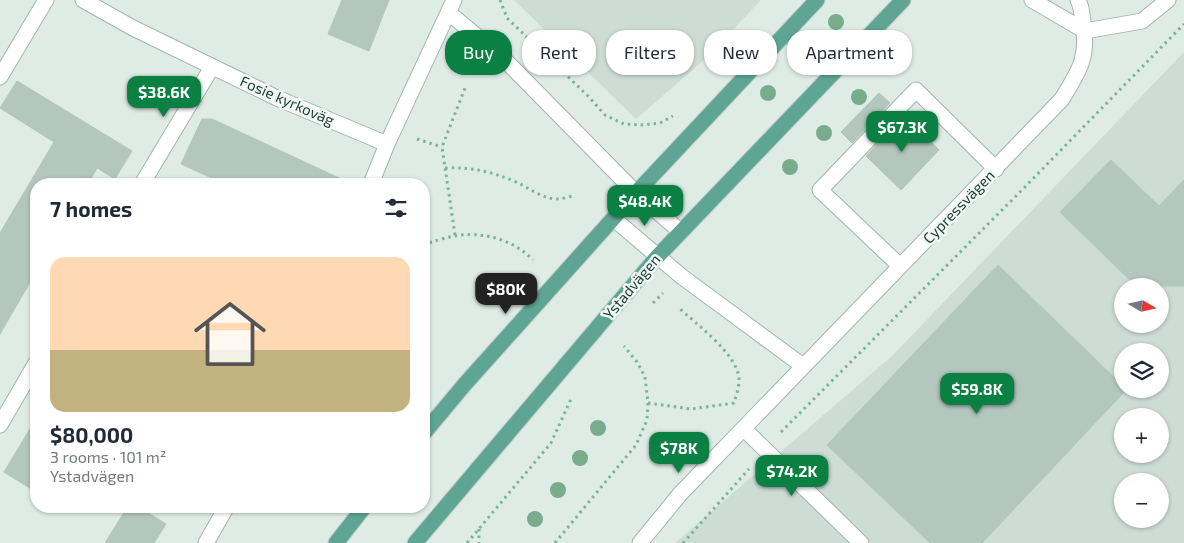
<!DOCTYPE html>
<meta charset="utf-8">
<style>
:root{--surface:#fff;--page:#f2f2f3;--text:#1f2937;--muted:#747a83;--line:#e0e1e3;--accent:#0b8043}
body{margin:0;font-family:"Exo 2",sans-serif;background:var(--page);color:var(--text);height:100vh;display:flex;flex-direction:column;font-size:19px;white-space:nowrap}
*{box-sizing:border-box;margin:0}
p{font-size:16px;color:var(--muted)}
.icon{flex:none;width:28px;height:28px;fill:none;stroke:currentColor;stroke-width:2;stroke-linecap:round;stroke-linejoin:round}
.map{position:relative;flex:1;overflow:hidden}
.side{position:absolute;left:30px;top:178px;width:400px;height:335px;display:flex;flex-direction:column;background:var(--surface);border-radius:20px;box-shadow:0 1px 4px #0004}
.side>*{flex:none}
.guide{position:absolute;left:445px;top:30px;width:475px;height:45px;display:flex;gap:10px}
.needle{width:32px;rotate:99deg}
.tools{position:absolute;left:1114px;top:278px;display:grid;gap:10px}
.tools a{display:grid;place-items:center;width:55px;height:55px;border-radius:50%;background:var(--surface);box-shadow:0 1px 4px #0004;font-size:25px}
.price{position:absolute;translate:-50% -42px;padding:0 11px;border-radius:10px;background:var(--accent);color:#fff;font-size:16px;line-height:32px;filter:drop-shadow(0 1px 2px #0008)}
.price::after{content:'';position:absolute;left:50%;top:30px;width:15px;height:11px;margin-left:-8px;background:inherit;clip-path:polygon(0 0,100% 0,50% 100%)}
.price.current{background:#222;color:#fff}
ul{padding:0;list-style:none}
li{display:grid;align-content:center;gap:10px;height:265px;padding:0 20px}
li+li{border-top:1px solid var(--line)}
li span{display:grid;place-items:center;height:155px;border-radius:15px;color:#555}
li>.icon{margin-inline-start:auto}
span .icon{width:90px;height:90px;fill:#fffc;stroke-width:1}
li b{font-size:21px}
h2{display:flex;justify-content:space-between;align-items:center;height:60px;padding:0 20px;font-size:21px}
.chip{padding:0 18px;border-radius:20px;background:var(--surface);box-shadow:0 1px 4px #0004;font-size:18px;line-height:45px}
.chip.current{background:var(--accent);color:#fff}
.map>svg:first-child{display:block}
.built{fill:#cddcd5;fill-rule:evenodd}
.building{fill:#b4c7bf;stroke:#b0c6bd}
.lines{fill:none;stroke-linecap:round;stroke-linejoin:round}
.minor-casing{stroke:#a1b4ad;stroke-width:17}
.major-casing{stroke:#c0c9c6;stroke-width:17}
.path{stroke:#7bb3a1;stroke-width:3;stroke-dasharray:2.5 4;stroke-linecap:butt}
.minor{stroke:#fff;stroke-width:15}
.major{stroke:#5ea693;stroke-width:15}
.tree{fill:#78ac8d}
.labels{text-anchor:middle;stroke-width:5;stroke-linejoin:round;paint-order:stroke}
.street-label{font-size:15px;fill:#1e3d35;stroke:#eff8f4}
</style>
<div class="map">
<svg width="1184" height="543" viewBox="0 0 1184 543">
<rect width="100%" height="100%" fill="#dfece6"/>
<!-- built -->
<g class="built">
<path d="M514 0H761L705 59 636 119Z"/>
<path d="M1184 52V543H675L892 356ZM1122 286H1160V324H1122ZM1122 351H1160V389H1122ZM1122 416H1160V454H1122ZM1122 481H1160V519H1122Z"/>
</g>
<!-- building -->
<g class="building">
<path d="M342 0H389L369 51 328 34Z"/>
<path d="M17 81 132 151 115 179 97 168 88 184H36V272L0 334V233L54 142 0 108Z"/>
<path d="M879 93 890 103 852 143 841 132Z"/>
<path d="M904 116 939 150 901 190 866 156Z"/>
<path d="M202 119H212L352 184H225L181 164Z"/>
<path d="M1111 160 1159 206 1184 180V286H1136L1060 212Z"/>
<path d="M998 265 1122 385V389H1127L982 543H930L827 445Z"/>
<path d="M36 419V492L4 472Z"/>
<path d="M128 506H137L166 524 154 543H105Z"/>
</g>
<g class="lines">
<!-- minor casing -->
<g class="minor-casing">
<g id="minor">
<path d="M83 0 133 28 277 98 387 144"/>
<path d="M1032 0 1085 31"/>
<path d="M449 13 503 58 636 193 681 232"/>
<path d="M1085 31 1142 21 1168 0"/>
<path d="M0 77 46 0"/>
<path d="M142 184 212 67"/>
<path d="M371 184 387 144 454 0"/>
<path d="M614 219 681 276 803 366"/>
<path d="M900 266 820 190 916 90 996 169"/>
<path d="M0 425 36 363"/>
<path d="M744 429 861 543"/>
<path d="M206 543 227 506"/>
<path d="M640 543 680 494 1062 99C1079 71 1089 57 1083 23 1082 15 1082 7 1078 0"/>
</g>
</g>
<!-- major casing -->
<g class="major-casing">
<g id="major">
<path d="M424 433 465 384 636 193 817 0"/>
<path d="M336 543 365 506"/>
<path d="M415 543 657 257 903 0"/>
</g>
</g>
<!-- path -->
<g class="path">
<path d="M500 0 507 18 588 96 605 115 624 124 644 125 660 123 673 116"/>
<path d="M417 139 442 147"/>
<path d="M445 168C471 167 489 171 514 181 528 187 542 199 557 199 562 199 568 197 573 196"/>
<path d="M455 235 442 147 465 88"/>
<path d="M424 246C429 242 435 241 442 239 473 229 510 236 533 260"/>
<path d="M653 303 663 293"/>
<path d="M648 403 691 409 734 403C736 396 739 388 739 380 739 355 696 324 678 307"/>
<path d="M781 432 1019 193 1184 24"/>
<path d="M479 529V543"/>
<path d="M467 543 551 443 571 399"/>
<path d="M555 543 636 445 647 420 648 403 645 377 637 362 624 346"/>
<path d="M683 543 749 469"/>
</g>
<!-- minor -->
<use href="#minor" class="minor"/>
<!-- major -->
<use href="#major" class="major"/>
</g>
<!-- trees -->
<g class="tree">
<circle cx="836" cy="22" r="8"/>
<circle cx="802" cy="57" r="8"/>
<circle cx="892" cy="63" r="8"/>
<circle cx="768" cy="93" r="8"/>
<circle cx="859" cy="97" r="8"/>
<circle cx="824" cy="133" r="8"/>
<circle cx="790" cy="167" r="8"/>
<circle cx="598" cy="428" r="8"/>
<circle cx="580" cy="458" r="8"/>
<circle cx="558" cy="490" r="8"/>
<circle cx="535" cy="519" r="8"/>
</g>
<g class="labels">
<!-- street labels -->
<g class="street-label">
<text transform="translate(287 101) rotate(24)" y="5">Fosie kyrkoväg</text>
<text transform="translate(959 207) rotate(-46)" y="5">Cypressvägen</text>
<text transform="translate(632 287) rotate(-50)" y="5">Ystadvägen</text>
</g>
</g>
</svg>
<div class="tools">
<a><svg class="needle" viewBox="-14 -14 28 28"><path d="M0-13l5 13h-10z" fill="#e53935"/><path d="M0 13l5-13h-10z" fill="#747a83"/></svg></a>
<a><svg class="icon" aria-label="layers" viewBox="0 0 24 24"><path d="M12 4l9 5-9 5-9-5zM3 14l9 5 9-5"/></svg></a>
<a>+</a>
<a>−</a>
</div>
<b class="price" style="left:164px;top:118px">$38.6K</b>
<b class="price" style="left:902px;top:153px">$67.3K</b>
<b class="price" style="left:645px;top:227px">$48.4K</b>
<b class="price current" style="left:506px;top:315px">$80K</b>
<b class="price" style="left:977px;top:415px">$59.8K</b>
<b class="price" style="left:679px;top:474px">$78K</b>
<b class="price" style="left:792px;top:497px">$74.2K</b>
<div class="guide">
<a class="chip current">Buy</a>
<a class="chip">Rent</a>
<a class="chip">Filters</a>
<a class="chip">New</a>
<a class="chip">Apartment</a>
</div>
<section class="side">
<h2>7 homes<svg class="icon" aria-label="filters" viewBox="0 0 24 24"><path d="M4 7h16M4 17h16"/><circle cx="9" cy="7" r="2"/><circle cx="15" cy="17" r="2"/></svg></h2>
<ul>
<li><span style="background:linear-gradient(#ffd9b3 60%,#c2b280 0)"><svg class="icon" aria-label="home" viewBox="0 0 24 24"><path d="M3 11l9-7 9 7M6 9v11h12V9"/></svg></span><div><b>$80,000</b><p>3 rooms · 101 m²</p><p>Ystadvägen</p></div></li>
</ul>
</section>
</div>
